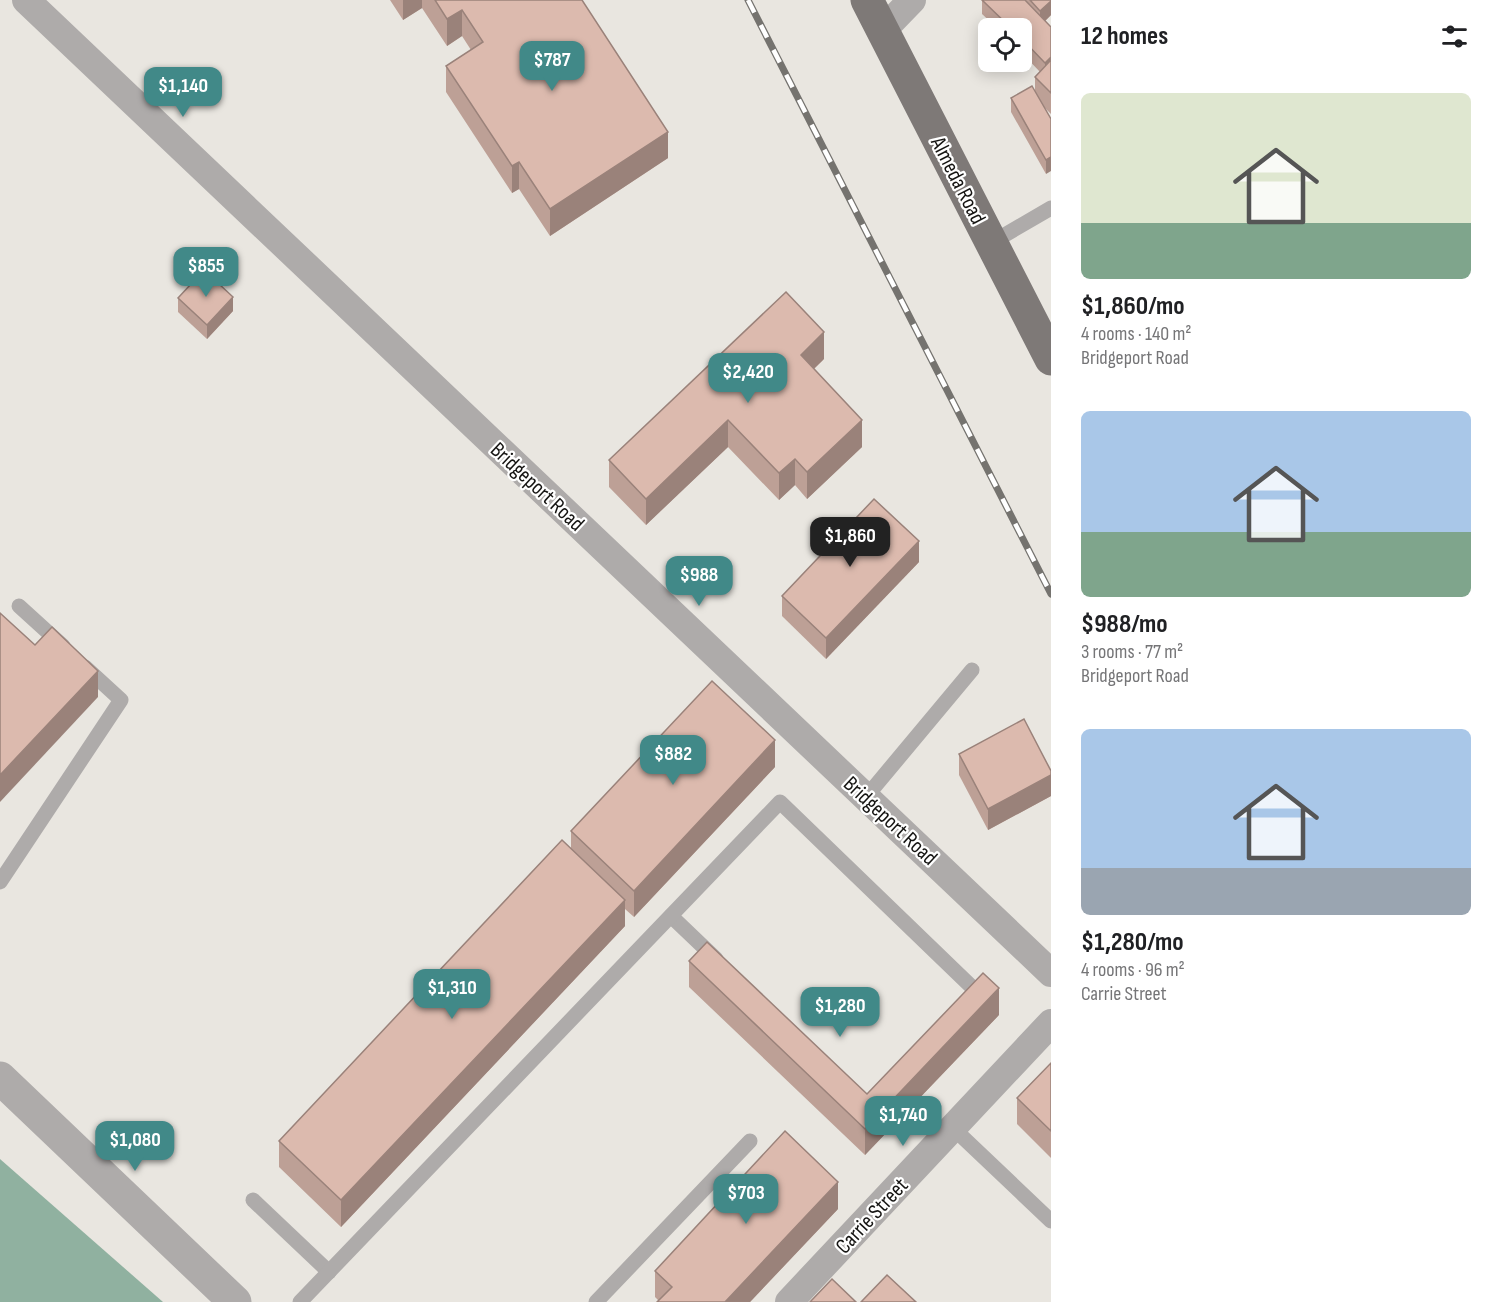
<!DOCTYPE html>
<meta charset="utf-8">
<style>
:root{--surface:#fff;--page:#f6f6f6;--text:#202124;--muted:#757577;--accent:#418988}
body{margin:0;font-family:"Sofia Sans Condensed",sans-serif;background:var(--page);color:var(--text);height:100vh;display:flex;flex-direction:column;font-size:22px;white-space:nowrap}
*{box-sizing:border-box;margin:0}
p{font-size:20px;color:var(--muted)}
.icon{flex:none;width:33px;height:33px;fill:none;stroke:currentColor;stroke-width:2;stroke-linecap:round;stroke-linejoin:round}
.map{position:relative;flex:1;overflow:hidden}
.drawer{display:flex;flex-direction:column;background:var(--surface);width:450px}
.drawer>*{flex:none}
.controls{position:absolute;left:978px;top:18px;display:grid;gap:12px}
.controls a{display:grid;place-items:center;width:54px;height:54px;border-radius:9px;background:var(--surface);box-shadow:0 3px 15px #0003;font-size:30px}
.price{position:absolute;translate:-50% -51px;padding:0 14px;border-radius:12px;background:var(--accent);color:#fff;font-size:20px;line-height:39px;filter:drop-shadow(0 2px 3px #0008)}
.price::after{content:'';position:absolute;left:50%;top:36px;width:18px;height:14px;margin-left:-9px;background:inherit;clip-path:polygon(0 0,100% 0,50% 100%)}
.price.selected{background:#222;color:#fff}
ul{padding:0;list-style:none}
li{display:grid;align-content:center;gap:12px;height:318px;padding:0 30px}
li span{display:grid;place-items:center;height:186px;border-radius:9px;color:#555}
li>.icon{margin-inline-start:auto}
span .icon{width:108px;height:108px;fill:#fffc;stroke-width:1}
li b{font-size:26px}
h2{display:flex;justify-content:space-between;align-items:center;height:72px;padding:0 30px;font-size:26px}
main{display:flex;flex:1;min-height:0}
.map>svg:first-child{display:block}
.forest{fill:#90b1a0}
.lines{fill:none;stroke-linecap:round;stroke-linejoin:round}
.service{stroke:#aeabaa;stroke-width:15}
.minor{stroke:#aeabaa;stroke-width:28}
.tertiary{stroke:#aeabaa;stroke-width:33}
.primary{stroke:#7e7977;stroke-width:33}
.rail-casing{stroke:#75736f;stroke-width:7}
.rail{stroke:#fff;stroke-width:4.5;stroke-dasharray:14;stroke-linecap:butt}
.wall{fill:#bda096}
.shaded-wall{fill:#9a827a}
.building{fill:#dcbaae;stroke:#9a827a;stroke-width:1.5}
.labels{text-anchor:middle;stroke-width:4.5;stroke-linejoin:round;paint-order:stroke}
.street-label{font-size:22px;fill:#151412;stroke:#fff}
</style>
<main>
<div class="map">
<svg width="1051" height="1302" viewBox="0 0 1051 1302">
<rect width="100%" height="100%" fill="#e9e6e0"/>
<!-- forest -->
<path class="forest" d="M0 1159 163 1302H0Z"/>
<g class="lines">
<!-- service -->
<g class="service">
<path d="M991 243 1051 208"/>
<path d="M19 606 63 646"/>
<path d="M866 797 972 670"/>
<path d="M0 882 121 700 85 667"/>
<path d="M671 916 716 959"/>
<path d="M953 1128 1051 1221"/>
<path d="M253 1200 329 1272"/>
<path d="M300 1302 780 802 979 994 973 1001"/>
<path d="M596 1302 750 1141"/>
</g>
<!-- minor -->
<g class="minor">
<path d="M26 0 1051 973"/>
<path d="M882 31 912 0"/>
<path d="M789 1302 1051 1023"/>
</g>
<!-- tertiary -->
<path class="tertiary" d="M0 1078 235 1302"/>
<!-- primary -->
<path class="primary" d="M867 0 1051 359"/>
<!-- rail casing -->
<g class="rail-casing">
<path id="rail" d="M748 0 1051 594"/>
</g>
<!-- rail -->
<use href="#rail" class="rail"/>
</g>
<!-- wall -->
<g class="wall">
<path d="M390 0H582L668 158 550 236 519 189 512 193 446 92V66L471 50 462 36 447 46 422 8 403 20Z"/>
<path d="M982 0H1051V15L1045 21 1051 27V114L1044 107 1051 119 1046 174 1011 112V98L1035 91V77L1040 72 1022 53V28H997L982 14Z"/>
<path d="M178 298 233 311 207 339 178 312Z"/>
<path d="M824 359 814 369 862 447 807 499 795 485 779 500 728 447 646 525 609 487V460Z"/>
<path d="M919 562 826 659 782 616V596Z"/>
<path d="M959 754 1051 771V796L988 830 959 775Z"/>
<path d="M775 767 634 917 625 909V926L341 1227 279 1167V1141L571 848V831Z"/>
<path d="M689 961 867 1094 999 1015 865 1155 689 987Z"/>
<path d="M1051 1063V1158L1017 1124V1098Z"/>
<path d="M838 1209 750 1302H657L659 1301 655 1297V1271Z"/>
</g>
<!-- shaded-wall -->
<g class="shaded-wall">
<path d="M403 0H422V8L403 20Z"/>
<path d="M1051 1V15L1040 26V11Z"/>
<path d="M462 10V36L447 46V19Z"/>
<path d="M1051 57V71L1045 77V63Z"/>
<path d="M668 132V158L550 236V209Z"/>
<path d="M1051 157V171L1046 174V160Z"/>
<path d="M519 162V189L512 193V166Z"/>
<path d="M233 297V311L207 339V325Z"/>
<path d="M824 332V359L801 381V355Z"/>
<path d="M728 420V447L646 525V499Z"/>
<path d="M862 420V447L807 499V472Z"/>
<path d="M795 459V485L779 500V473Z"/>
<path d="M919 541V562L826 659V638Z"/>
<path d="M98 671V697L0 802V775Z"/>
<path d="M775 740V767L634 917V891Z"/>
<path d="M1051 775V796L988 830V809Z"/>
<path d="M625 900V926L341 1227V1200Z"/>
<path d="M999 988V1015L865 1155V1129Z"/>
<path d="M838 1182V1209L750 1302H725Z"/>
</g>
<!-- building -->
<g class="building">
<path d="M435 0H582L668 132 550 209 519 162 512 166 446 66 483 42 462 10 447 19Z"/>
<path d="M982 0H1025L1051 27V57L1045 63 1022 39V28H1011Z"/>
<path d="M1030 0H1051V1L1040 11Z"/>
<path d="M1051 60V93L1035 77Z"/>
<path d="M1032 86 1051 119V157L1046 160 1011 98Z"/>
<path d="M204 270 233 297 207 325 178 298Z"/>
<path d="M786 292 824 332 801 355 862 420 807 472 795 459 779 473 728 420 646 499 609 460Z"/>
<path d="M874 499 919 541 826 638 782 596Z"/>
<path d="M0 613 35 645 52 627 98 671 0 775Z"/>
<path d="M712 681 775 740 634 891 571 831Z"/>
<path d="M1024 719 1051 771V775L988 809 959 754Z"/>
<path d="M562 840 625 900 341 1200 279 1141Z"/>
<path d="M707 942 867 1094 983 973 999 988 865 1129 689 961Z"/>
<path d="M1051 1063V1131L1017 1098Z"/>
<path d="M785 1131 838 1182 725 1302H657L672 1287 655 1271Z"/>
<path d="M887 1275 916 1302H861Z"/>
<path d="M832 1279 856 1302H810Z"/>
</g>
<g class="labels">
<!-- street labels -->
<g class="street-label">
<text transform="translate(959 180) rotate(63)" y="8">Almeda Road</text>
<text transform="translate(538 486) rotate(43)" y="8">Bridgeport Road</text>
<text transform="translate(891 820) rotate(43)" y="8">Bridgeport Road</text>
<text transform="translate(871 1215) rotate(-47)" y="8">Carrie Street</text>
</g>
</g>
</svg>
<div class="controls">
<a><svg class="icon" aria-label="locate" viewBox="0 0 24 24"><circle cx="12" cy="12" r="6"/><path d="M12 2v4M12 18v4M2 12h4M18 12h4"/></svg></a>
</div>
<b class="price" style="left:552px;top:92px">$787</b>
<b class="price" style="left:183px;top:118px">$1,140</b>
<b class="price" style="left:206px;top:298px">$855</b>
<b class="price" style="left:748px;top:404px">$2,420</b>
<b class="price selected" style="left:850px;top:568px">$1,860</b>
<b class="price" style="left:699px;top:607px">$988</b>
<b class="price" style="left:673px;top:786px">$882</b>
<b class="price" style="left:452px;top:1020px">$1,310</b>
<b class="price" style="left:840px;top:1038px">$1,280</b>
<b class="price" style="left:903px;top:1147px">$1,740</b>
<b class="price" style="left:135px;top:1172px">$1,080</b>
<b class="price" style="left:746px;top:1225px">$703</b>
</div>
<section class="drawer">
<h2>12 homes<svg class="icon" aria-label="filters" viewBox="0 0 24 24"><path d="M4 7h16M4 17h16"/><circle cx="9" cy="7" r="2"/><circle cx="15" cy="17" r="2"/></svg></h2>
<ul>
<li><span style="background:linear-gradient(#dfe7d0 70%,#7fa58c 0)"><svg class="icon" aria-label="home" viewBox="0 0 24 24"><path d="M3 11l9-7 9 7M6 9v11h12V9"/></svg></span><div><b>$1,860/mo</b><p>4 rooms · 140 m²</p><p>Bridgeport Road</p></div></li>
<li><span style="background:linear-gradient(#a9c7e8 65%,#7fa58c 0)"><svg class="icon" aria-label="home" viewBox="0 0 24 24"><path d="M3 11l9-7 9 7M6 9v11h12V9"/></svg></span><div><b>$988/mo</b><p>3 rooms · 77 m²</p><p>Bridgeport Road</p></div></li>
<li><span style="background:linear-gradient(#a9c7e8 75%,#9aa5b1 0)"><svg class="icon" aria-label="home" viewBox="0 0 24 24"><path d="M3 11l9-7 9 7M6 9v11h12V9"/></svg></span><div><b>$1,280/mo</b><p>4 rooms · 96 m²</p><p>Carrie Street</p></div></li>
</ul>
</section>
</main>
